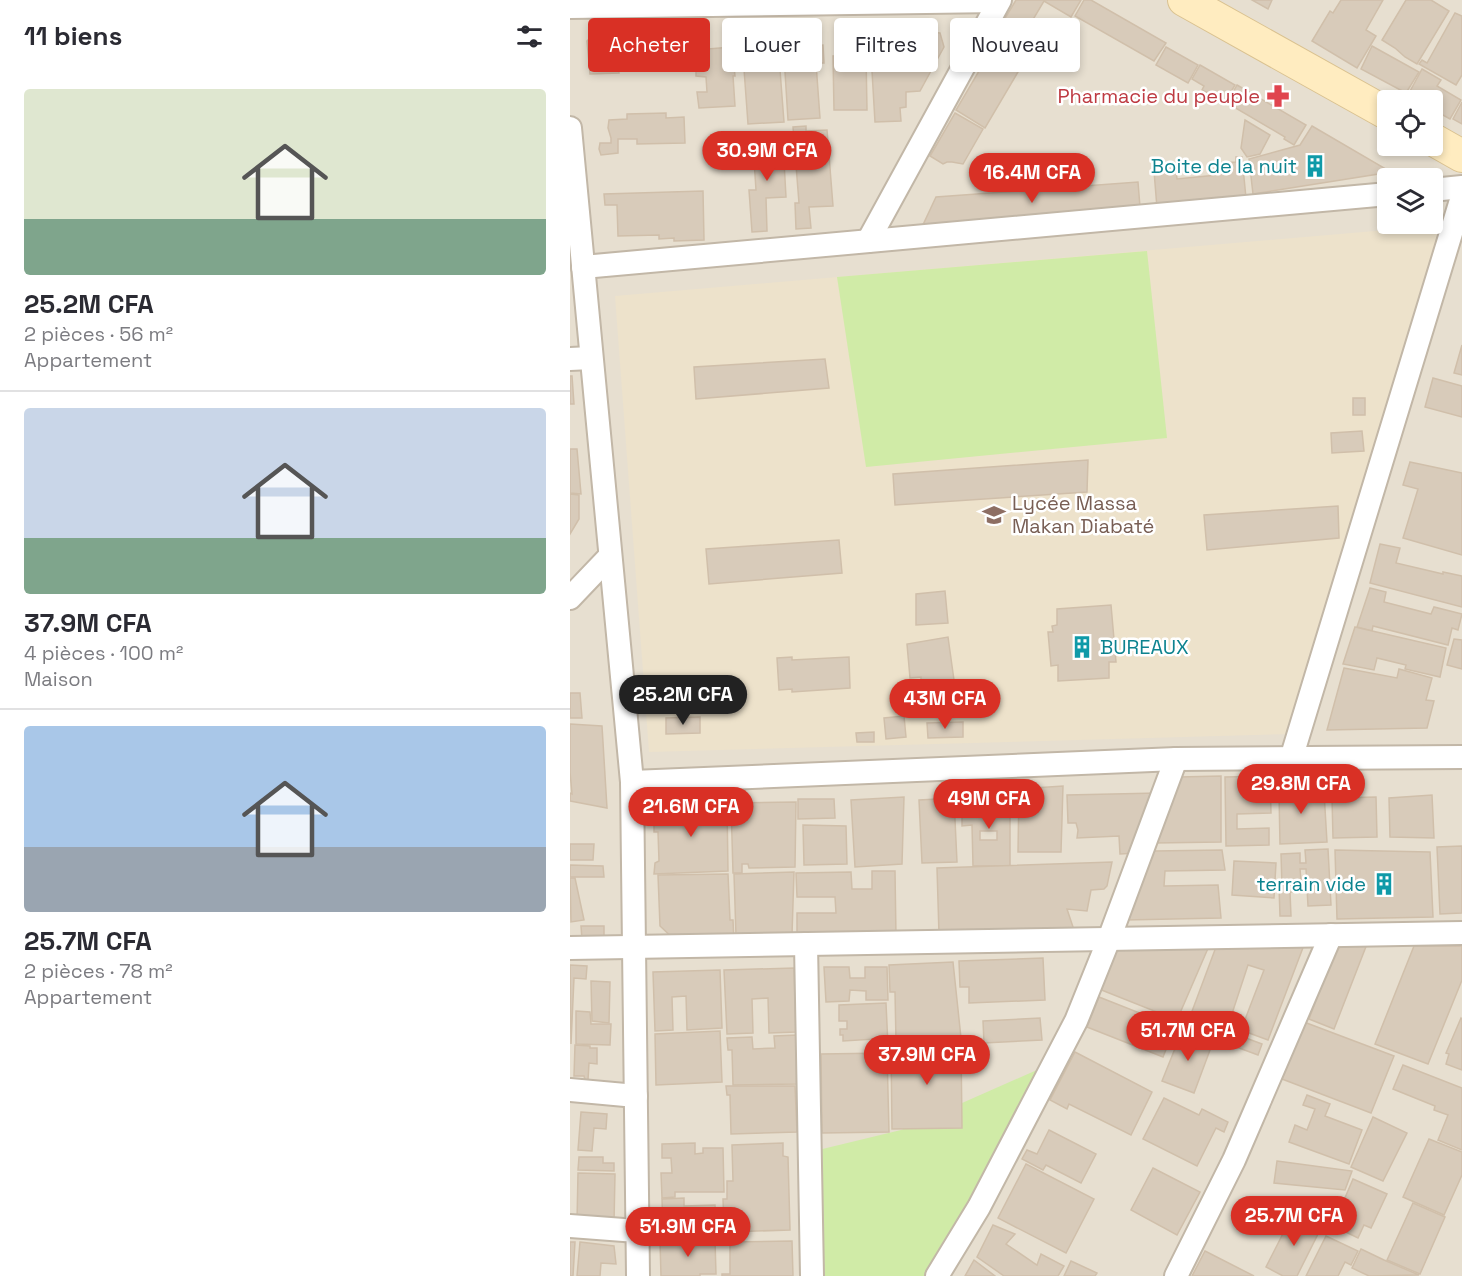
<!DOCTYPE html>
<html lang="fr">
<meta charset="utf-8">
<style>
:root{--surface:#fff;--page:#f2f2f3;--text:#2b2b33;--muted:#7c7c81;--line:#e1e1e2;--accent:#d93025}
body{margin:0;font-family:"Space Grotesk",sans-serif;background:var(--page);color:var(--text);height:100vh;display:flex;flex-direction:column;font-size:22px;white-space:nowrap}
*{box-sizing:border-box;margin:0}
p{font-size:20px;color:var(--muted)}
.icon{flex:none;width:33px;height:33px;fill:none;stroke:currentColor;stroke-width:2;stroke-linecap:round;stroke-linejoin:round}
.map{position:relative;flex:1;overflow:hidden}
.sheet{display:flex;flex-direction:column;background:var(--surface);width:570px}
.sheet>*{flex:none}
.guide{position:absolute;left:18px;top:18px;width:570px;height:54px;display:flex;gap:12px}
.tools{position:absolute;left:807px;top:90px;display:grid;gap:12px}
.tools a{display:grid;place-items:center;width:66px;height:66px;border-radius:6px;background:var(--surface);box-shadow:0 3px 9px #0003;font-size:30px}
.price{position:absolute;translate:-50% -51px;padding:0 14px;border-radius:21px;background:var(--accent);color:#fff;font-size:20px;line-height:39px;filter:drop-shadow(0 2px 3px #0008)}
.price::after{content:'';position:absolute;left:50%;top:36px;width:18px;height:14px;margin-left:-9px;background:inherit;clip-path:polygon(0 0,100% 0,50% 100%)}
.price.selected{background:#222;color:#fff}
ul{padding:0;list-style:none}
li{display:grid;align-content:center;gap:12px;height:318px;padding:0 24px}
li+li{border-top:2px solid var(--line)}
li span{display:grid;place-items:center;height:186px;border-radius:6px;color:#555}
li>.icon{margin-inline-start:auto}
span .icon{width:108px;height:108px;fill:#fffc;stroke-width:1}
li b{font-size:26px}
h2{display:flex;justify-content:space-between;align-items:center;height:72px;padding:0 24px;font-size:26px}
.chip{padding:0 21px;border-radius:6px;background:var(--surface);box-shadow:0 3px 9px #0003;font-size:21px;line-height:54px}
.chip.selected{background:var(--accent);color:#fff}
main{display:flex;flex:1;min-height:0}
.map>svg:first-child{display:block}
.residential{fill:#e7dfd0;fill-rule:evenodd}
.education{fill:#ede2cb}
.green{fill:#d0eba7}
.building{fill:#d8cbba;stroke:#d0bfaa;stroke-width:1.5;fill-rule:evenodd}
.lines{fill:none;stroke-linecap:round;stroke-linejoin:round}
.street-casing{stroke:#c2b7a7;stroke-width:26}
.secondary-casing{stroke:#dac290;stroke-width:34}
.street{stroke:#fff;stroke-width:22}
.secondary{stroke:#ffecc0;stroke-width:32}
.labels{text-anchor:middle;stroke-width:5;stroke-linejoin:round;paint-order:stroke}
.health-label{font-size:20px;fill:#be3a42;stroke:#fff;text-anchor:end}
.culture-label{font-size:20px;fill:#0d838f;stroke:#fff;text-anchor:end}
.education-label{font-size:20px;fill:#785e54;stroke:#fff;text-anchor:start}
</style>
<main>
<section class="sheet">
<h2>11 biens<svg class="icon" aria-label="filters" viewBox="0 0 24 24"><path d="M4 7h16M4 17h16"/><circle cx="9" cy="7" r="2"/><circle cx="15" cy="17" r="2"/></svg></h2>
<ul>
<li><span style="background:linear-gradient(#dfe7d0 70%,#7fa58c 0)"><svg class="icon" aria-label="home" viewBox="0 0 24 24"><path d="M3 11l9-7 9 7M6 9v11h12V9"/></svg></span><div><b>25.2M CFA</b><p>2 pièces · 56 m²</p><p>Appartement</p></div></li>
<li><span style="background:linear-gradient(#c9d6e8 70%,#7fa58c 0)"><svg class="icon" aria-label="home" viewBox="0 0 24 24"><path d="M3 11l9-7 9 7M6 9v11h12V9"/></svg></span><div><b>37.9M CFA</b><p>4 pièces · 100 m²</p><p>Maison</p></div></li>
<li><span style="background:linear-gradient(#a9c7e8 65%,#9aa5b1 0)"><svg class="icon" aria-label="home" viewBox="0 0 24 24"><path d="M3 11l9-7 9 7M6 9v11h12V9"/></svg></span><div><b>25.7M CFA</b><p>2 pièces · 78 m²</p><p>Appartement</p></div></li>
</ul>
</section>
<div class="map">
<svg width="892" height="1276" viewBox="0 0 892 1276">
<rect width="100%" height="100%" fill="#f3ede2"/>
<!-- residential -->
<path class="residential" d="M0 0H892V1276H0ZM818 100H862V146H818ZM818 178H862V224H818Z"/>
<!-- education -->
<path class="education" d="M875 225 722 734 79 752 45 296Z"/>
<!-- green -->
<g class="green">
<path d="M577 251 597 438 296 467 267 277Z"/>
<path d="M485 1062 364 1276H242L240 1152 331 1130Z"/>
</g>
<!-- building -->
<g class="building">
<path d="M446 0H511L501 17 474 1 437 63 416 50Z"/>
<path d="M514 0H521L596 43 584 61 505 16Z"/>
<path d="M682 0H702L698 9Z"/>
<path d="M771 0H813L796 30 806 36 787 68 742 41 760 11 763 13Z"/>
<path d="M836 0H861L879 11 847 64 835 57 825 48 812 40Z"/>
<path d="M885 13 892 16V75L886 85 849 64 852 60 857 63Z"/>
<path d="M211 19 214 56 209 57 214 122 178 124 174 69 187 68 186 58 171 59 168 22Z"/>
<path d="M122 24 123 53 47 55 49 73 20 74 17 41 31 27Z"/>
<path d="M346 25 358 32 370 33 374 47 350 91 336 92V107L330 108 331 121 305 122 301 54H307L306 34 318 33V27Z"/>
<path d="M126 41 136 42 138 49 161 47 162 66H164L165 76H163L165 106 129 108 127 92H137L136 77 126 76Z"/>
<path d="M253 45 254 63H246L250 118 218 120 214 56 235 55V47Z"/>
<path d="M802 46 849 72 836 93 791 69Z"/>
<path d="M596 47 628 65 618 83 586 65Z"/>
<path d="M419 54 448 72 415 128 386 110Z"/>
<path d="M296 55 297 110H264L263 56Z"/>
<path d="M630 65 665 85 655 102 632 90 634 86 622 79Z"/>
<path d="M852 69 871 80 867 86 891 100 880 119 862 109V100H847L838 95Z"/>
<path d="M667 85 736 125 724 145 714 139 715 137 657 103Z"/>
<path d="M892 102V124L883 119Z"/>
<path d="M96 113V118L114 117 115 143 67 144V139H48V153L31 155 29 149 30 143H41V138L38 128 39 120 57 119V114Z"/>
<path d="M385 113 413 129 393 164 382 162H377L373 164 360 156Z"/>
<path d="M675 120 700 135 690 154 677 157 671 148Z"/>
<path d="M236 126V131L257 130 263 206 239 207 241 228 226 229 225 203H229L223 127Z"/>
<path d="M742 126 821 172 683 194 679 159 730 145Z"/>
<path d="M213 143 216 197 196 198 197 231 182 232 179 190H186L183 145Z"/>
<path d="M666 157H672L676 198 587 208 584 171 606 169 607 179 647 175V163L666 162Z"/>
<path d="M568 182 570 207 352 227 366 197Z"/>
<path d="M133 191 134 240 104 241V238L89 239V235L48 236 47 205H35L34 194Z"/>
<path d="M892 345V375L884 373Z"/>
<path d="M255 359 259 388 126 399 124 367Z"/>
<path d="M0 376H2L4 404H0Z"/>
<path d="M863 378 892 386V417L855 407Z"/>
<rect x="783" y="398" width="12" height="17"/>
<path d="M792 431 794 451 762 453 761 433Z"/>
<path d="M0 449H7L11 494 0 493Z"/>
<path d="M518 460 517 492 325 505 323 474Z"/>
<path d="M840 462 892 473V555L833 538 848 489 833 485Z"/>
<path d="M0 494 9 495V519L0 534Z"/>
<path d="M768 506 769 538 637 550 634 515Z"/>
<path d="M269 540 272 573 139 584 136 549Z"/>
<path d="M810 544 830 548 826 563 873 574V572L892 576V607L800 583Z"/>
<path d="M800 588 816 592 814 602 861 614 864 607 892 614 888 630 882 628 878 645 803 626 802 631 787 627Z"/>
<path d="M375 591 378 623 346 625V594Z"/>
<path d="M541 605 546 662H539V678L488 681V665L481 666 478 632H483L482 626 487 625V609Z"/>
<path d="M785 627 876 648 870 677 835 669 836 665 807 658 804 670 773 664Z"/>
<path d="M378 637 384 680 351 682V677L340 678 337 644Z"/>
<path d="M884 639 892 640V669L877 665Z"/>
<path d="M222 657V660L279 657 280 688 222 692V689L209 690 207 658Z"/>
<path d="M774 668 827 678 829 669 862 678 856 700 864 701 857 728 757 730Z"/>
<path d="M122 682 123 701 94 704 93 686Z"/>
<path d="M0 693H10L12 718H0Z"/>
<path d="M334 716 336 737 316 739 314 718Z"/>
<path d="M130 717V733L96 734V718Z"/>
<path d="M393 722V737L358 738 357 723Z"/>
<path d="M0 724 32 726 37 808 0 801V793L2 794 0 772Z"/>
<path d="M304 732V742H287L286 733Z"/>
<path d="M651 776V842L585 843 609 777Z"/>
<path d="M700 776 701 813 667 814V829L699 828V845L656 846 655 777Z"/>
<path d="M704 781H723L724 793 754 792 757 842 710 844 709 794H704Z"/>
<path d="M493 786 491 852H448L449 789Z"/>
<path d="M588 793 567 853 550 854 549 836 507 838 508 830 506 823H498L497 795Z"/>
<path d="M862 795 864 838 820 837 819 798Z"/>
<path d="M334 797 332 864 285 867 281 800Z"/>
<path d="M806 797 807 837 763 838 762 798Z"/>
<path d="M444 798 445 807H440V866H403L402 825 392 826V799ZM410 831H427V840H410Z"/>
<path d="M228 799H264L265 818 228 819Z"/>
<path d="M368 799H384L387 862 352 863 349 800Z"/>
<path d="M112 802 115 804 124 803 125 806 157 804 158 871 84 874 85 863 89 861 88 832H84V803Z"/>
<path d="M226 802 225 867 179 868 178 864H172V873H163L161 803Z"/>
<path d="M233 825 276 826 277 864 234 865Z"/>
<path d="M0 844H24L23 860H0Z"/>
<path d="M892 846V913L870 914 867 847Z"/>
<path d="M758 849 761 905 738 906 736 869H730L732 891 720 892 721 916H710L709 886H712L711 854 730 853V863H736L735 850Z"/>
<path d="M652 850 655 870 595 871 594 886 648 885 651 918 555 920 584 851Z"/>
<path d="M765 850 860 852 863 917 767 919Z"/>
<path d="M664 861 706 863 704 898 662 895Z"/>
<path d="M542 862 537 886 534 889 521 890 517 911 497 909 503 927 502 928 369 934 367 868Z"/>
<path d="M0 865 33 866 34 877H0Z"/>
<path d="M302 871H325L326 937 227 939V913H266L265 897H227L226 873 281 872 282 889H302Z"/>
<path d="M224 872 222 935 166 936 164 874Z"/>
<path d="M158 874 160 920H163L164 943 107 942 90 926 88 875Z"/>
<path d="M0 878H5L14 920 1 922Z"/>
<path d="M11 926H34V939H12Z"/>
<path d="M797 944 764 1029 739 1019 767 945Z"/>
<path d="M734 945 698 1040 671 1030 694 970 678 965 654 1038 618 1022 646 947Z"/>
<path d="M639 946 607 1020 529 989 542 947Z"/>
<path d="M844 946H892V980L858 1064 805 1044Z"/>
<path d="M473 958 475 1000 399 1003V987H390L389 961Z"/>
<path d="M383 962 391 1038 326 1041 325 992H320L319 965Z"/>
<path d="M0 965 17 966 16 979 4 978 1 1044Z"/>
<path d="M254 967H279L280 978H295V967H317L318 1000H296V991L280 990 279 1001 256 1002Z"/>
<path d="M224 968 226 1032 199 1033 198 998 182 999 183 1033 157 1034 154 970Z"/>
<path d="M150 970 152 1028 117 1030 116 996 102 997 103 1030 85 1031 83 972Z"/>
<path d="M21 981 40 982 39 1023 22 1021Z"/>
<path d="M529 997 605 1027 593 1057 517 1027Z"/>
<path d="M316 1003 318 1046H303L305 1039 273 1041V1035H270V1029H277V1021H269V1005Z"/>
<path d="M6 1011 20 1012 21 1024H41L40 1045 6 1044Z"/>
<path d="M470 1018 472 1040 414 1043 413 1021Z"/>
<path d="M891 1018 892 1019V1070L876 1064 879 1054 876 1053Z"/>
<path d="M734 1022 824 1056 801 1113 712 1079Z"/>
<path d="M150 1031 152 1082 86 1085 85 1034Z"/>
<path d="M612 1031 643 1042 624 1093 592 1081Z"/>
<path d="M665 1034 692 1044 688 1055 661 1045Z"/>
<path d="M228 1035V1084L163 1085 162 1050H158L157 1038 182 1037 183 1049 205 1048 204 1036Z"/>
<path d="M391 1043 392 1128 322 1129 321 1046Z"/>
<path d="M5 1045 20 1046V1048H27V1064L19 1063 18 1080H15L14 1076H4Z"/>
<path d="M505 1052 582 1092 561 1135 499 1104 497 1109 480 1100Z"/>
<path d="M317 1053 319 1132 252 1133 251 1054Z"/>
<path d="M833 1065 892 1088V1150L868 1140 878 1115 864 1110 865 1106 823 1089Z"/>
<path d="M156 1086H225L227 1132 161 1134 160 1095H157Z"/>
<path d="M737 1095 760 1104 755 1116 792 1130 779 1164 719 1142 725 1125 737 1130 745 1109 733 1105Z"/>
<path d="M594 1098 629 1115 632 1109 658 1122 654 1132 646 1128 627 1166 573 1139Z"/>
<path d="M11 1112 37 1114 36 1129 24 1128 22 1151 8 1150Z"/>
<path d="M803 1117 837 1133 813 1181 781 1167Z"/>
<path d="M479 1130 526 1154 511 1183 476 1165 473 1170 452 1159 457 1150 467 1154Z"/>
<path d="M859 1139 892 1152V1175L874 1215 833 1197Z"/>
<path d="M125 1143V1154L133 1153V1148H153L154 1192H105V1197L92 1198 91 1173H102L101 1158H92V1144Z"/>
<path d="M213 1143V1156L218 1157 220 1230 156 1232 157 1236H150L149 1227 154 1226 153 1199H157V1181H163L162 1145Z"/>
<path d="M9 1157H33V1163H44V1171L8 1170Z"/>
<path d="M707 1161 782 1171 775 1190 704 1183Z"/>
<path d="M456 1164 524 1199 496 1253 428 1218Z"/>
<path d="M583 1168 630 1192 607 1235 561 1210Z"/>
<path d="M8 1173 45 1174 44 1223 7 1221Z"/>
<path d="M783 1179 817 1194 801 1228 794 1225 788 1238 763 1226Z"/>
<path d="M114 1198V1206L145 1205 146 1229 93 1230 92 1199Z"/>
<path d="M843 1203 875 1217 850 1274 817 1260Z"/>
<path d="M723 1214 751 1228 727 1276H713L696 1267Z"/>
<path d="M423 1225 445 1234 436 1244 467 1265 471 1254 494 1266 488 1276H434L407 1257Z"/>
<path d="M756 1236 788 1251 781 1265 775 1262 768 1276H736Z"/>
<path d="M145 1240 146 1274H130V1276H91L90 1241Z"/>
<path d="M222 1241 223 1276H152V1274H160V1242Z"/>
<path d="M0 1242H5L3 1276H0Z"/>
<path d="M10 1242 44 1246 46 1264 31 1263 30 1276H7Z"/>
<path d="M791 1249 814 1260 849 1275 799 1276 782 1268Z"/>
<path d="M635 1251 684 1276H622Z"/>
<path d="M404 1260 425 1276H395Z"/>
<path d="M501 1261 527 1273 525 1276H494Z"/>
</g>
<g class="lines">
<!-- street casing -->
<g class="street-casing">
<g id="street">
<path d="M0 7 429 1"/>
<path d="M0 128 62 782 68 1276"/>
<path d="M862 190 892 187"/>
<path d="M298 241 430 0"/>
<path d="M13 267 818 194"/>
<path d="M0 359 21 358"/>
<path d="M0 598 40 556"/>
<path d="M721 759 892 197"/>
<path d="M62 782 606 759 892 757"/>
<path d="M236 944 242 1276"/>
<path d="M0 948 892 933"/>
<path d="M0 1090 66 1096"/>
<path d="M0 1226 67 1231"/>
<path d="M367 1276 409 1207 506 1021 539 939 606 759"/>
<path d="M606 1276 664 1160 761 935"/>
</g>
</g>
<!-- secondary casing -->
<g class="secondary-casing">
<g id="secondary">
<path d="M614 0 818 114"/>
<path d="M862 139 892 156"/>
</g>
</g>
<!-- street -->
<use href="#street" class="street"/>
<!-- secondary -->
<use href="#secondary" class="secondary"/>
</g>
<!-- icons -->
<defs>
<g id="pharmacy-bare" transform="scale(1.8)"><path d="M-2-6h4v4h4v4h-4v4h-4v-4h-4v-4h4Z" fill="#e0444e" stroke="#fff" stroke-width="2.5" paint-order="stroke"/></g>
<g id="building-bare" transform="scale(1.8)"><path d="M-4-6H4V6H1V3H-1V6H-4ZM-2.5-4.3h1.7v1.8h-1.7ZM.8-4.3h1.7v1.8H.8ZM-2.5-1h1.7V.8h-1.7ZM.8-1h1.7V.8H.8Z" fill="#0f9aa8" stroke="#fff" stroke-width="2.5" paint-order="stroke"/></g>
<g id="school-bare" transform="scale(1.8)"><path d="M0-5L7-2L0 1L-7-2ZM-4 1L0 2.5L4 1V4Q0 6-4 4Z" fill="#8d6e63" stroke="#fff" stroke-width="2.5" paint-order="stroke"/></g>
</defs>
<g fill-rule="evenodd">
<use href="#pharmacy-bare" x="708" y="96"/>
<use href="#building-bare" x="745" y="166"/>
<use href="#school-bare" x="424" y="515"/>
<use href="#building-bare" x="512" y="647"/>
<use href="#building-bare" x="814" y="884"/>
</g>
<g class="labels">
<!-- health labels -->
<g class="health-label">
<text x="690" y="103">Pharmacie du peuple</text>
</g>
<!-- culture labels -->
<g class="culture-label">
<text x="727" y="173">Boite de la nuit</text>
<text x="530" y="654" text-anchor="start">BUREAUX</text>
<text x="796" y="891">terrain vide</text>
</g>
<!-- education labels -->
<g class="education-label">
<text x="442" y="510">Lycée Massa<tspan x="442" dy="23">Makan Diabaté</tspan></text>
</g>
</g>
</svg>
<div class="tools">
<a><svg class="icon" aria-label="locate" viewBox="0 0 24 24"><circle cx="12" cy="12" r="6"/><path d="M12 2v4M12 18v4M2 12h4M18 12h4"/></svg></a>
<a><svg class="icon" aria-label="layers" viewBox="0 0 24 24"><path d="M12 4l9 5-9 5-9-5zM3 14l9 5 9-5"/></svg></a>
</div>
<b class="price" style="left:197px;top:182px">30.9M CFA</b>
<b class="price" style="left:462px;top:204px">16.4M CFA</b>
<b class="price selected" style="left:113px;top:726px">25.2M CFA</b>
<b class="price" style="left:375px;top:730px">43M CFA</b>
<b class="price" style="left:731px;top:815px">29.8M CFA</b>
<b class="price" style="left:419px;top:830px">49M CFA</b>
<b class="price" style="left:121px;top:838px">21.6M CFA</b>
<b class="price" style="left:618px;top:1062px">51.7M CFA</b>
<b class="price" style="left:357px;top:1086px">37.9M CFA</b>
<b class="price" style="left:724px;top:1247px">25.7M CFA</b>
<b class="price" style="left:118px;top:1258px">51.9M CFA</b>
<div class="guide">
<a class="chip selected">Acheter</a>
<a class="chip">Louer</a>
<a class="chip">Filtres</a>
<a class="chip">Nouveau</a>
</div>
</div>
</main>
